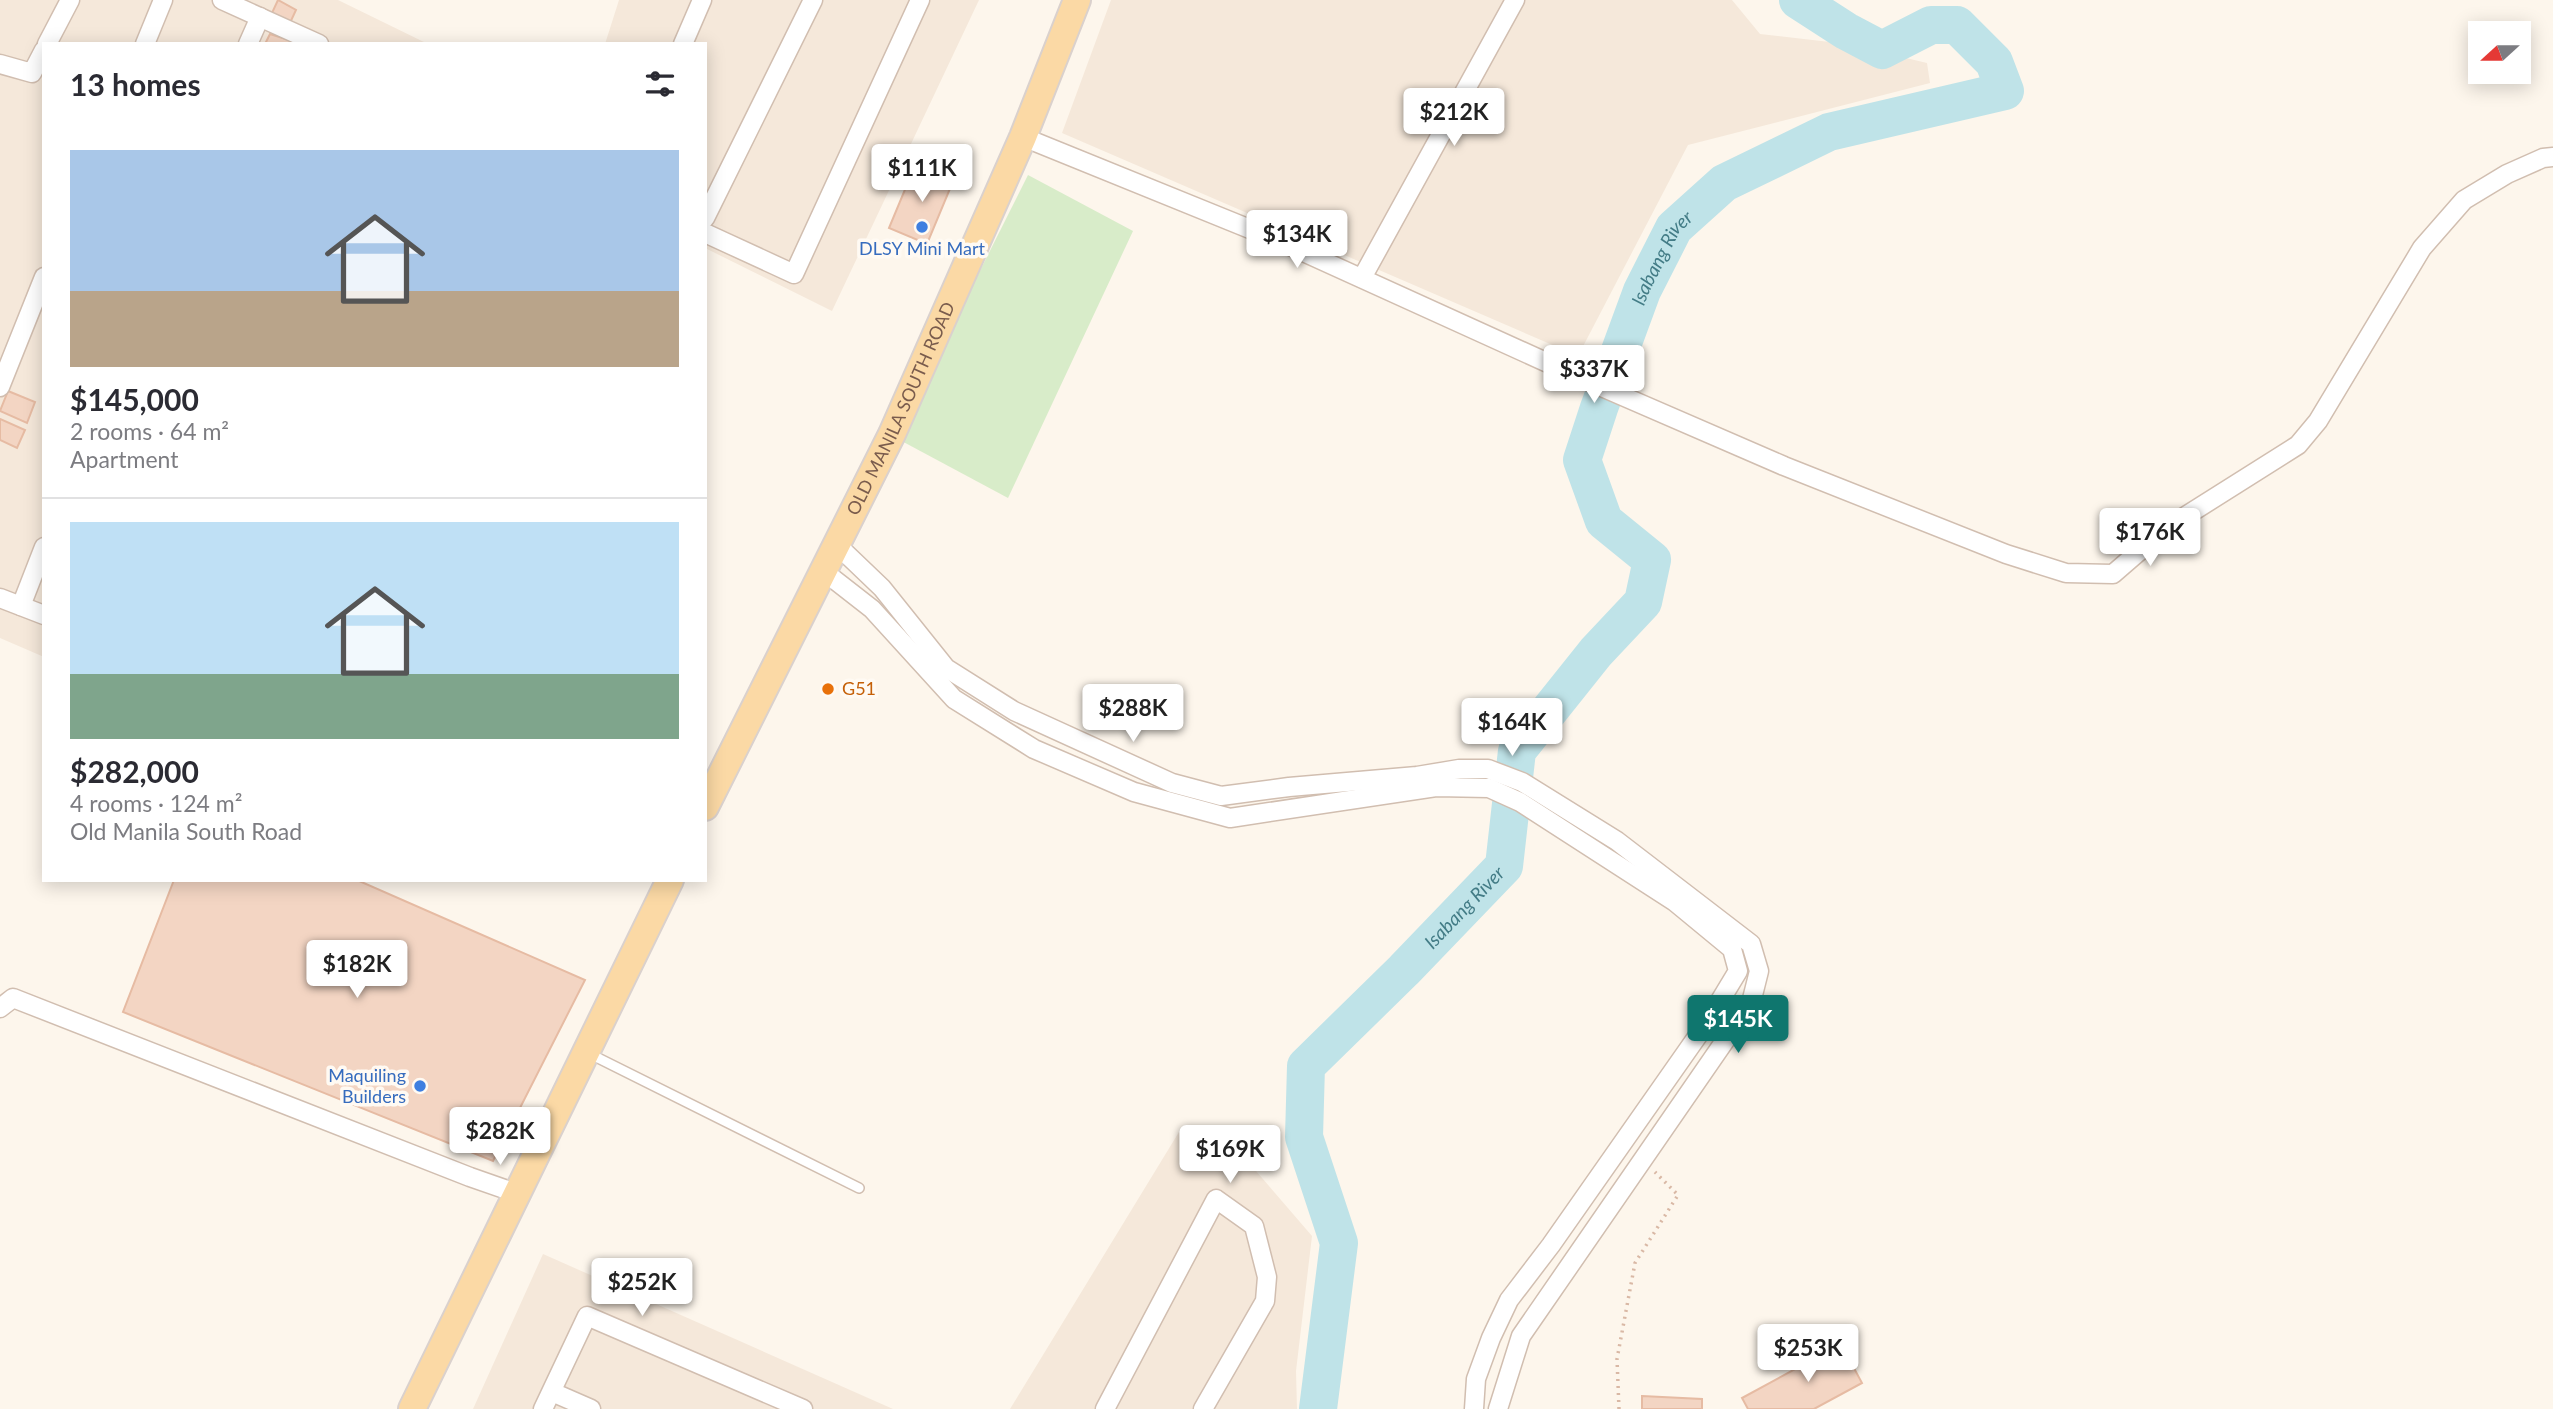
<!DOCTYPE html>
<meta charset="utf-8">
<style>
:root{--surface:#fff;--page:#f7f7f7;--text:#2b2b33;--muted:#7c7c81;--line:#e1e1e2;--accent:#0f766e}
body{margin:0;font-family:Lato,sans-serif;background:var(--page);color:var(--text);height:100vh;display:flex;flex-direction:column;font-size:26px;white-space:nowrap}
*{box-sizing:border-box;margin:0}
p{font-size:23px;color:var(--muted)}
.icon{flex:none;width:38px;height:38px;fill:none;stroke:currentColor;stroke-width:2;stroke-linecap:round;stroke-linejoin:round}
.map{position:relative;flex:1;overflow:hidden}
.sheet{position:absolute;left:42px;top:42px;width:665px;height:840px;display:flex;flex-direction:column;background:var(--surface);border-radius:0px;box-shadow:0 4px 18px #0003}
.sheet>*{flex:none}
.needle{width:46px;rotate:249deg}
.controls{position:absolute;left:2468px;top:21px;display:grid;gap:14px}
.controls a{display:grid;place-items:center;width:63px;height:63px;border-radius:0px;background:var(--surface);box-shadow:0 4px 18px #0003;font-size:35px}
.price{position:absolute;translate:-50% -60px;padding:0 16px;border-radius:7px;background:#fff;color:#222;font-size:23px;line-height:46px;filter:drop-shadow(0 2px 4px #0008)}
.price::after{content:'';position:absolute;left:50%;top:42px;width:21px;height:16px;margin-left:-10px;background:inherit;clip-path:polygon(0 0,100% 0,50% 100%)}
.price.current{background:var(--accent);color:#fff}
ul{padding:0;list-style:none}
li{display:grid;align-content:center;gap:14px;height:371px;padding:0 28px}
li+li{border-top:2px solid var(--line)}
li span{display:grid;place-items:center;height:217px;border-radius:0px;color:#555}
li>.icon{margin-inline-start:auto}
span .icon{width:126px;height:126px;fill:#fffc;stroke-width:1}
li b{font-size:30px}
h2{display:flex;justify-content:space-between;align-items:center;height:84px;padding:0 28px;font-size:30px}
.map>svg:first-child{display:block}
.residential{fill:#f5e8da}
.green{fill:#d8ecc9}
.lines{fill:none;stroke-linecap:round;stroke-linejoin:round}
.river{stroke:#bfe3e8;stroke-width:38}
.building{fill:#f3d5c3;stroke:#e6bba3;stroke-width:2}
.service-casing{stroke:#d1beb0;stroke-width:12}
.minor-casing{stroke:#d1beb0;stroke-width:21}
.primary-casing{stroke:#dad1cd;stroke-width:30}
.path{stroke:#d9b8a5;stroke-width:3.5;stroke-dasharray:2 5;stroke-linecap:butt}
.service{stroke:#fff;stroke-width:9}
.minor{stroke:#fff;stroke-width:18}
.primary{stroke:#fbd9a5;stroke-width:26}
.shop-dot{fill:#3f7fe0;stroke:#fffaf3;stroke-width:2.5}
.food-dot{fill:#e8710a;stroke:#fffaf3;stroke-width:2.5}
.labels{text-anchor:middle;stroke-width:7;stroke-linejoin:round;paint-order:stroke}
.shop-label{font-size:18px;fill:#366cbe;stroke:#fffaf3}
.street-label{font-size:18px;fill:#7a5c4d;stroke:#fffaf3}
.food-label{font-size:18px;fill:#c56008;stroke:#fffaf3;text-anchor:start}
.water-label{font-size:19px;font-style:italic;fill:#437c86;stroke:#fffaf3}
</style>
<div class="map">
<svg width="2553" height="1409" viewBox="0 0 2553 1409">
<rect width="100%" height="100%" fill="#fdf6ec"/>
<!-- residential -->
<g class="residential">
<path d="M0 0H338L428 44H44V657L0 638Z"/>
<path d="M619 0H979L832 311 705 248V44H605Z"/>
<path d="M1111 0H1732L1760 34 1847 44 1927 63 1930 83 1688 145 1578 356 1062 133Z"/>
<path d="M1179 1132 1244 1157 1312 1236 1296 1371 1297 1409H1010Z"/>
<path d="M543 1254 893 1409H473Z"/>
</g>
<!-- green -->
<path class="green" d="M1028 175 1133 231 1008 498 896 438Z"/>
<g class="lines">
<!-- river -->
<path class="river" id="s1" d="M1318 1409 1339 1243 1304 1137 1306 1066 1404 970 1504 866 1517 751 1596 652 1643 602 1652 560 1604 521 1582 460 1599 408 1642 291 1674 228 1724 183 1829 132 2005 91 1994 62 1957 25H1931L1882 50 1846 31 1798 0"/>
</g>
<!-- building -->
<g class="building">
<path d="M278 0 296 10 289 25 271 15Z"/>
<path d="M270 34 292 41 291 44H265Z"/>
<path d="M916 163 954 179 927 244 889 228Z"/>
<path d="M8 391 35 402 27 423 0 411Z"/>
<path d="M0 419 25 430 17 448 0 440Z"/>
<path d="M174 880H357L585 980 493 1161 123 1012Z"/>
<path d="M1841 1344 1862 1383 1814 1409H1748L1742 1398Z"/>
<path d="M1642 1396 1702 1399V1409H1642Z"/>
</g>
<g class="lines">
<!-- service casing -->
<g class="service-casing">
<path id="service" d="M588 1053 859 1188"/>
</g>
<!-- minor casing -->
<g class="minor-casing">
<g id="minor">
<path d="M222 0 319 44"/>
<path d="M47 44 70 0"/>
<path d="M145 44 163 0"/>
<path d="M248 44 260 17"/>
<path d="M683 44 702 0"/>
<path d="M0 64 32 73 44 50"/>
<path d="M1023 137 1277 240 1581 378 1784 466 2006 554 2066 573 2113 574 2165 529 2298 445 2318 421 2422 248 2464 200 2507 174 2543 158 2553 157"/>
<path d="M705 218 813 0"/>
<path d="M705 233 794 274 920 0"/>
<path d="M1362 278 1515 0"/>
<path d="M0 387 44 277"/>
<path d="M836 544 882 588 946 668 1014 711 1172 783 1221 796 1289 787 1417 776 1459 769H1488L1522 782 1617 841 1751 944 1759 971 1751 1003 1521 1336 1498 1409"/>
<path d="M822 570 872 609 954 699 1034 749 1134 792 1230 818 1436 787 1489 788 1520 802 1675 902 1732 949 1738 971 1706 1024 1551 1245 1509 1300 1491 1338 1476 1379 1474 1409"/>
<path d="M0 598 44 615"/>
<path d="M21 606 44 547"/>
<path d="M0 1008 13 998 470 1177 516 1193"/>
<path d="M552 1392 591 1409"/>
<path d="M543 1409 587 1316 803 1409"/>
<path d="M1105 1409 1216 1199 1254 1226 1267 1277 1265 1301 1203 1409"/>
</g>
</g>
<!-- primary casing -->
<g class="primary-casing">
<g id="primary">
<path id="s2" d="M705 807 892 434 1023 137 1077 0"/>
<path d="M412 1409 670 880"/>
</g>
</g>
<!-- path -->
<path class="path" d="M1619 1409 1617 1359 1635 1263 1678 1195 1655 1172"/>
<!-- service -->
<use href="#service" class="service"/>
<!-- minor -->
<use href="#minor" class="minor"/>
<!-- primary -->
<use href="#primary" class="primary"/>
</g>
<!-- markers -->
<g class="shop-dot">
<circle cx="922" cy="227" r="7"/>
<circle cx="420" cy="1086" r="7"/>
</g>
<circle class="food-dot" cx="828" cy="689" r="7"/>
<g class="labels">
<!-- shop labels -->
<g class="shop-label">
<text x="922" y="255">DLSY Mini Mart</text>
<text x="406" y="1082" text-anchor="end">Maquiling<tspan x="406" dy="21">Builders</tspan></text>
</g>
<!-- street labels -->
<g class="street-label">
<text dy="6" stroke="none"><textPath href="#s2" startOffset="444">OLD MANILA SOUTH ROAD</textPath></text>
</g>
<!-- food labels -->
<g class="food-label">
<text x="842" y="695">G51</text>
</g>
<!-- water labels -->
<g class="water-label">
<text dy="7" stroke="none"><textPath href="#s1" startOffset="1330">Isabang River</textPath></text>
<text dy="7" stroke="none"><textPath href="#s1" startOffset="574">Isabang River</textPath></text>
</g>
</g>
</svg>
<div class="controls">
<a><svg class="needle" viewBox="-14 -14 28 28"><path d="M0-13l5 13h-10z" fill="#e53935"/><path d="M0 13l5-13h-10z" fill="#7c7c81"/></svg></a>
</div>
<b class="price" style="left:1454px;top:148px">$212K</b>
<b class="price" style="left:922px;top:204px">$111K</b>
<b class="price" style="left:1297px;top:270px">$134K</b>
<b class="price" style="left:1594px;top:405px">$337K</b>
<b class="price" style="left:2150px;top:568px">$176K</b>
<b class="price" style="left:1133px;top:744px">$288K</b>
<b class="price" style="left:1512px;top:758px">$164K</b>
<b class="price" style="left:357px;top:1000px">$182K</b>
<b class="price current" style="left:1738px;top:1055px">$145K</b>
<b class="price" style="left:500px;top:1167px">$282K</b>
<b class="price" style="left:1230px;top:1185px">$169K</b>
<b class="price" style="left:642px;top:1318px">$252K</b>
<b class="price" style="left:1808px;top:1384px">$253K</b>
<section class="sheet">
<h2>13 homes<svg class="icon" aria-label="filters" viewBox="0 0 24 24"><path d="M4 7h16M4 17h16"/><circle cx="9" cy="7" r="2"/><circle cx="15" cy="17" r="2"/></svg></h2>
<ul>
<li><span style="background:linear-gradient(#a9c7e8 65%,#b9a48a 0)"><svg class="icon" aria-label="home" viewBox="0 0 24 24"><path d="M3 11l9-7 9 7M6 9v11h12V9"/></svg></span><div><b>$145,000</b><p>2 rooms · 64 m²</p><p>Apartment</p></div></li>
<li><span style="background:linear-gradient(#bfe0f5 70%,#7fa58c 0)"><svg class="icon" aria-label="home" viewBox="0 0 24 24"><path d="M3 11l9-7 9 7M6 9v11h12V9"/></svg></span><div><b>$282,000</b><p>4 rooms · 124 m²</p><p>Old Manila South Road</p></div></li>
</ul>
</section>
</div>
